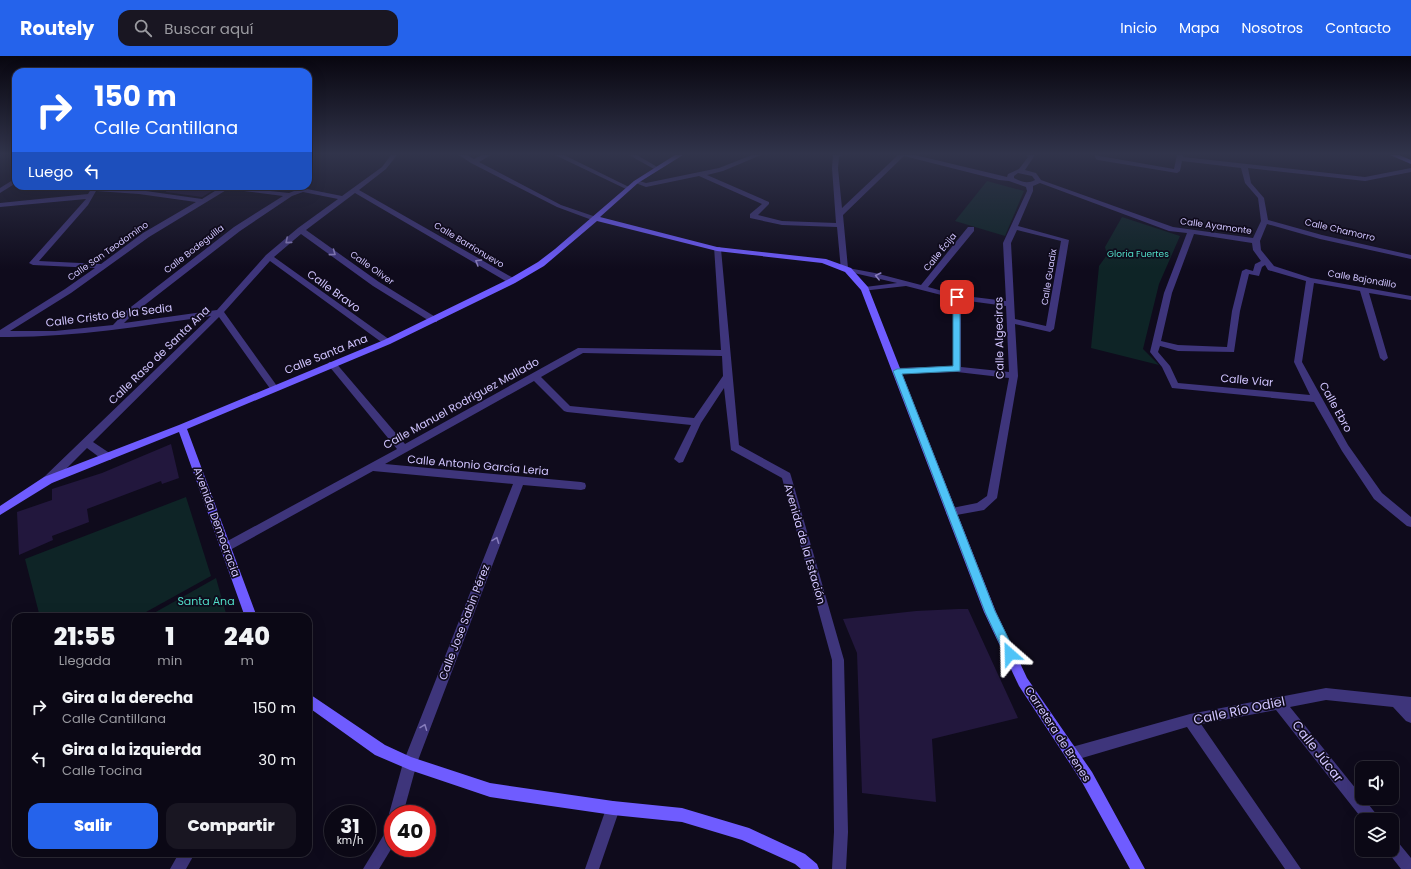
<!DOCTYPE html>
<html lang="es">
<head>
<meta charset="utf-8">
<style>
	body { margin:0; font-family:Poppins,sans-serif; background:#191622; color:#f1f3f6; height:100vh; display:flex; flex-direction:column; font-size:15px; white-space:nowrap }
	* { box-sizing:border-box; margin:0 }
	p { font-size:13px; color:#9a9aa0 }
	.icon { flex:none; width:22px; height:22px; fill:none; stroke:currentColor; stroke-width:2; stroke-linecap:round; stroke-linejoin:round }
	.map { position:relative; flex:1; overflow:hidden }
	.panel { position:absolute; left:12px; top:557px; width:300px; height:244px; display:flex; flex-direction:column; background:#0b0815; border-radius:12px; box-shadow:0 4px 16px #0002,0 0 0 1px #2b2934 }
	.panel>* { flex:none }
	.banner { position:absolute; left:12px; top:12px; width:300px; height:122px; border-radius:12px; box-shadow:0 4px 16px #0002,0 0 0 1px #2b2934; background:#2563eb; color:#fff; overflow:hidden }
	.controls { position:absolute; left:1355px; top:705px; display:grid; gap:8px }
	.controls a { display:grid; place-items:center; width:44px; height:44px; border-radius:8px; background:#0b0815; box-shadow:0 4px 16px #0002,0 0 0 1px #2b2934; font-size:20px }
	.speed { position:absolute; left:324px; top:749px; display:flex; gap:8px; font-size:20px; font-weight:700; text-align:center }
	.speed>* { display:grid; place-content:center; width:52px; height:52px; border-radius:50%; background:#0b0815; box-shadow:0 4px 16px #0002,0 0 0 1px #2b2934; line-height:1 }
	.speed small { font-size:10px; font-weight:400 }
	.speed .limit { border:6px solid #d22; background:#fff; color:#111 }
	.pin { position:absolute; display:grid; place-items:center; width:34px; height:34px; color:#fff; margin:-17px; border-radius:8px; box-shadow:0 2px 6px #0006 }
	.me { position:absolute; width:44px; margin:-22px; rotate:335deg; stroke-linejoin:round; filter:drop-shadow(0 0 3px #0008) }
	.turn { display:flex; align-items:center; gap:14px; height:84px; padding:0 16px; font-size:18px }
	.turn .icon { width:52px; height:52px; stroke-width:2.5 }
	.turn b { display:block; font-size:28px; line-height:34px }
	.then { display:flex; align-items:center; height:38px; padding:0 16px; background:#0003; gap:8px; font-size:15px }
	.eta { display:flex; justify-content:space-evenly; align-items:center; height:68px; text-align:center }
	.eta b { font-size:24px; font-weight:800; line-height:28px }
	.cta { display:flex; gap:8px; margin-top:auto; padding:8px 16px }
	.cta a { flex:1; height:46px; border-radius:12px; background:#2563eb; color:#fff; font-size:16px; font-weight:800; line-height:46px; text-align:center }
	.cta a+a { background:#191622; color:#f1f3f6 }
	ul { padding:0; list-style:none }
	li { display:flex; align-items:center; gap:12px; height:52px; padding:0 16px }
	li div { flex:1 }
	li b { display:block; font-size:15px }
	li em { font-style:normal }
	header { display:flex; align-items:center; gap:24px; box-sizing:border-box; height:56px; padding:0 20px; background:#2563eb; color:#fff }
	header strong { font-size:19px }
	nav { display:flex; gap:22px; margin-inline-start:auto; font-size:14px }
	.search { width:280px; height:36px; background:#191622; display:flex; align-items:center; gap:10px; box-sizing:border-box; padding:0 14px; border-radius:12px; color:#9a9aa0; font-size:15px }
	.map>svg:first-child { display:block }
	.green { fill:#0e2426 }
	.building { fill:#22173d }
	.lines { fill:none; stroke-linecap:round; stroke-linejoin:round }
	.street { fill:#3e357b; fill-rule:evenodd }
	.secondary { fill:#6f5cff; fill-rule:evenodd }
	.oneway { stroke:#887dbd }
	.route { fill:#4fc3f7; stroke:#337fa1 }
	.labels { text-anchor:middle; stroke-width:3.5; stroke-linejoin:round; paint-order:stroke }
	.far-street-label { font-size:9px; fill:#d1c5ff; stroke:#0f0b1c }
	.far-park-label { font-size:9px; fill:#51dfc8; stroke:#0f0b1c }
	.street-label { font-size:11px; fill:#d1c5ff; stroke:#0f0b1c }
	.park-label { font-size:11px; fill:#51dfc8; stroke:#0f0b1c }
	.near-street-label { font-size:13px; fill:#d1c5ff; stroke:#0f0b1c }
</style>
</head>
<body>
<header>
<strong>Routely</strong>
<div class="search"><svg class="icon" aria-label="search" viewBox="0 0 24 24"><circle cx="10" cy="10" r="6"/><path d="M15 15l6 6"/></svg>Buscar aquí</div>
<nav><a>Inicio</a><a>Mapa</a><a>Nosotros</a><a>Contacto</a></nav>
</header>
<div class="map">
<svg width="1411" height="813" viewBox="0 0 1411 813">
	<rect width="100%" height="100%" fill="#0f0b1c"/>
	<g class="green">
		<path d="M987,125L1024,135L1005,180L955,165Z"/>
		<path d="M1122,161L1180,180L1159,228L1143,293L1159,309L1091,292L1099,210L1107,199L1105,191Z"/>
		<path d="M186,441L211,520L137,561H40L25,503Z"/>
		<path d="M216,522L227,561H147Z"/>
	</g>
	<g class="building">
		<path d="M167,130H220L202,141L166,136Z"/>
		<path d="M171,388L179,422L162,428L161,425L87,453L89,466L52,480L53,484L19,499L17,456L52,444V433L102,417Z"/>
		<path d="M958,553H968L1018,662L932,683L936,746L862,737L857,597L843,563L916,555Z"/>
	</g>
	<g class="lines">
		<g class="street">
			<path d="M391,99H397L386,113L359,134L515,223V227H509L355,137L306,174L379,226L437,262V266H431L373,230L301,178L274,201L390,284L391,286L390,288H384L270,205L224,256L277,330L279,332L277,334H271L219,261L93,386L111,398L112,401L111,404H103L87,392L52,427H44L43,424L44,421L211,260C141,270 71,282 0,281V274L65,233L95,212L33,209L29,207L86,143L0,151V147L88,138L93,130L139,134L202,143L223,130L289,137L302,132L342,140L382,111ZM228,133L283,140L234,171L127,254L113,269L55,275H10L71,237L149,181ZM96,135L139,138L196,146L143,177L101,208L39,205L88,149ZM303,136L338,143L298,172L266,199L217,254L124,267L133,258L240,175L292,140Z"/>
			<path d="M459,99H467L474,103L482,99H491L479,106L561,149L599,162L592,164L557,151L471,107Z"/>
			<path d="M555,99H564L631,132L626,133Z"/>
			<path d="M629,99H637L659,112L654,113Z"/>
			<path d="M752,99H761L723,115L707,119L769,146V148L758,159L782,165L836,167L832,112L833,99H842L839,101L838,112L842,152L898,99H915L1007,121L1008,118L1019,113L1028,101L1026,99H1035L1025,114L1036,117L1041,124L1173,171L1253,182L1261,165L1258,142L1245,127L1241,112L1182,105L1180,115L1177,117L1098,104L1096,103L1094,99L1174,113L1177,99H1183V101L1365,121L1411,112V116L1365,125L1248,112L1251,127L1264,142L1268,164L1322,179L1411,199V203L1320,183L1267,168L1260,185L1261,194L1274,210L1311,222L1411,240V244L1369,237L1388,302L1384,305L1380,302L1360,235L1314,227L1302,306L1348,389L1382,437L1411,461V471L1407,470L1374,443L1342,395L1314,346L1172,332L1162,311L1150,296L1164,237L1187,177L1169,175L1040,127L1033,130V135L1018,170L1069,184L1054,273L1050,276L1015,268L1018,320L997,442L984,454L951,460L947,459L946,456L947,453L977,447L987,440L1009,322L957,316L897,318L893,315L897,312L953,310V242L906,230L862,235L861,233L865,231L897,227L841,214L837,171L782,169L750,162V158L762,148L699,120L646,131L633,126L636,124L646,127L719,112ZM904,100L999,124L1009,125L1026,131L1027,135L1003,187L1006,245L957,239L928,231L974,175V171H968L921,229L875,217L848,212L843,159ZM1018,117L1032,120L1035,124C1028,128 1021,126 1014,122V120ZM1017,174L1061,185L1046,270L1015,263L1011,187ZM1194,178L1252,187L1253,194L1261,205L1255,208L1253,215L1246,213L1242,215L1232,255L1227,291L1178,289L1161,285L1172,237ZM1265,209L1268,214L1306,225L1294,306L1310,339L1178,327L1170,310L1158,296L1160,290L1178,295L1234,296L1240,255L1249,218L1259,220L1262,211ZM961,244L1006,250L1009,316L961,311Z"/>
			<path d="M16,122V127L0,137V132Z"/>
			<path d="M714,191H720L721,193L739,389L790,417L791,420L844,604L848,776L846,813H832L834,776L832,604L782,422L731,394L724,332L701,367L683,406L679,407L674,403L691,369L567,356L564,355L534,325L385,408L581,426L585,427L586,430L585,433L581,434L523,429L417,707L403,758H393V764L391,763L389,758L403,707L513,428L373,415L230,494L226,495L222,494L221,491L222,488L397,393L329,310L328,308L329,306H335L405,388L578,292L721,294ZM583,297L722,300L723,320L694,362L570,350L541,321Z"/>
			<path d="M1326,632L1411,641V667L1406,665L1393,651L1326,644L1290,651L1377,759L1379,764H1363L1276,654L1201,668L1301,813H1285L1187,671L1072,705L1067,703L1065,698L1067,693L1072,691L1190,658Z"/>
			<path d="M613,745L618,747L620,752L599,813H585L608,747Z"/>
			<path d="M393,770V790L379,813H363L388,772Z"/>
			<path d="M1392,783L1397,785L1411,802V813H1401L1387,795L1392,794Z"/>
			<path d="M179,797H195L186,813H170Z"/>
		</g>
		<g class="secondary">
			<path d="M675,99H683L638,127L600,161L717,191L826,203L851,212L868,231L996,556L1027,622L1092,716L1145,813H1130L1082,726L1019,630L984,556L861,234L845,216L822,207L717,195L597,165L544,210L515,227L390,288L187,373L257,561H245L179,376L52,427L0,459V450L44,421L179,369L384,284L509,223L538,206L555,193L634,125Z"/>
			<path d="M1390,99H1399L1411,104V108Z"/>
			<path d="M308,637L385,689L411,701L490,727L613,745L682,752L749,772L805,798L817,808L819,813H801L795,808L742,784L682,766L613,759L490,741L410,714L375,699L308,651Z"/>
		</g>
	</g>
	<defs><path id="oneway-chevron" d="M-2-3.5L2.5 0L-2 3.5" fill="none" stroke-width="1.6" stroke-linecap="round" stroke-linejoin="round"/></defs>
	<g class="oneway">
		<use href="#oneway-chevron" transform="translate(288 185) rotate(139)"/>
		<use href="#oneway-chevron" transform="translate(333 197) rotate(36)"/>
		<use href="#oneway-chevron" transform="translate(478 206) rotate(-149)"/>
		<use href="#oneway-chevron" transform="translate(878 220) rotate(-166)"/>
		<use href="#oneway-chevron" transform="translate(496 484) rotate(-69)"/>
		<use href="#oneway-chevron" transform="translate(424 671) rotate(-69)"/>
	</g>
	<linearGradient id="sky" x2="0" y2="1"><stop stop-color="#08060f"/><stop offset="0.46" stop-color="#31344b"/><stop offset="1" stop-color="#31344b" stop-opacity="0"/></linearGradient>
	<rect width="1411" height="213" fill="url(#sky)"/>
	<path class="route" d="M957,239L960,241V315L902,318L995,555L1016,598L1014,601L1010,603L1006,601L985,556L893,315L897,313L953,310V241Z"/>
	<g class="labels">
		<g class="far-street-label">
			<text transform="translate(1216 170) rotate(8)" y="3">Calle Ayamonte</text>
			<text transform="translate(1340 174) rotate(13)" y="3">Calle Chamorro</text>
			<text transform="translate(469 189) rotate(31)" y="3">Calle Barrionuevo</text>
			<text transform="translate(194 193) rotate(-38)" y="3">Calle Bodeguilla</text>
			<text transform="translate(108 195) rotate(-35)" y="3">Calle San Teodomino</text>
			<text transform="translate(940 196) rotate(-51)" y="3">Calle Écija</text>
			<text transform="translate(372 212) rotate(35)" y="3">Calle Oliver</text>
			<text transform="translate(1049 221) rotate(-81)" y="3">Calle Guadix</text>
			<text transform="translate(1362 223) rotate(10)" y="3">Calle Bajondillo</text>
		</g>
		<g class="far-park-label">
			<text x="1138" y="201">Gloria Fuertes</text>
		</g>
		<g class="street-label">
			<text transform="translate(334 235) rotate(36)" y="4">Calle Bravo</text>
			<text transform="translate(109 259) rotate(-7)" y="4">Calle Cristo de la Sedia</text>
			<text transform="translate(999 282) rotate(-91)" y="4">Calle Algeciras</text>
			<text transform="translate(326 298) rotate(-22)" y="4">Calle Santa Ana</text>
			<text transform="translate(159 299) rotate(-44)" y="4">Calle Raso de Santa Ana</text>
			<text transform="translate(1247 324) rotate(5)" y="4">Calle Viar</text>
			<text transform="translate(461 347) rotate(-29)" y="4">Calle Manuel Rodríguez Mallado</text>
			<text transform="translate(1336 351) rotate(61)" y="4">Calle Ebro</text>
			<text transform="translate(478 409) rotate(5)" y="4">Calle Antonio García Leria</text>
			<text transform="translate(217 466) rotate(70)" y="4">Avenida Democracia</text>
			<text transform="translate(805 488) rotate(74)" y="4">Avenida de la Estación</text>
			<text transform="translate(464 566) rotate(-69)" y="4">Calle Jose Sabin Pérez</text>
			<text transform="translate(1058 678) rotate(57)" y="4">Carretera de Brenes</text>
		</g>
		<g class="park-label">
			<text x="206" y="549">Santa Ana</text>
		</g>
		<g class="near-street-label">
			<text transform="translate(1239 654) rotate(-12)" y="5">Calle Río Odiel</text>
			<text transform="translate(1318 695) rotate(52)" y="5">Calle Júcar</text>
		</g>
	</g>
</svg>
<div class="controls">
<a><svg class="icon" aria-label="sound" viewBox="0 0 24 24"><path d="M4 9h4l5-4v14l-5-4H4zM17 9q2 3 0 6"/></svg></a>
<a><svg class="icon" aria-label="layers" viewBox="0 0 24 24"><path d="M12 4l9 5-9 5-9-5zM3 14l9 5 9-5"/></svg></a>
</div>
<div class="speed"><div>31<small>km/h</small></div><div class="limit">40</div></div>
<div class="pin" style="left:957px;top:241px;background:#d93025"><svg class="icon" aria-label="arrive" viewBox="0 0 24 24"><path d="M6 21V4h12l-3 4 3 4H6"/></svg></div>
<svg class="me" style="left:1010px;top:598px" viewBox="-20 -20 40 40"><path d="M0-17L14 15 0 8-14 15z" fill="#4fc3f7" stroke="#fff" stroke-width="4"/></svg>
<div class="banner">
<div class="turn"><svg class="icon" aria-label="right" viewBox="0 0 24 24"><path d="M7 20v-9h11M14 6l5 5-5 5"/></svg><div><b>150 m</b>Calle Cantillana</div></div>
<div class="then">Luego<svg class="icon" aria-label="left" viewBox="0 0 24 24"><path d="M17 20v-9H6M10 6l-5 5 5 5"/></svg></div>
</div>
<section class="panel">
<div class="eta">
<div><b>21:55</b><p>Llegada</p></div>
<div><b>1</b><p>min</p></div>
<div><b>240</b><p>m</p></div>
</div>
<ul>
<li><svg class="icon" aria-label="right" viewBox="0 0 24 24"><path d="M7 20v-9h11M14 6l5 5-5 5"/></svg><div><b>Gira a la derecha</b><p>Calle Cantillana</p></div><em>150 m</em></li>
<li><svg class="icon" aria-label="left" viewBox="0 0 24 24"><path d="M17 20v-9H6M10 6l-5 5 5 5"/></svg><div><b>Gira a la izquierda</b><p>Calle Tocina</p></div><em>30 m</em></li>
</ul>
<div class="cta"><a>Salir</a><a>Compartir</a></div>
</section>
</div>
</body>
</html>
